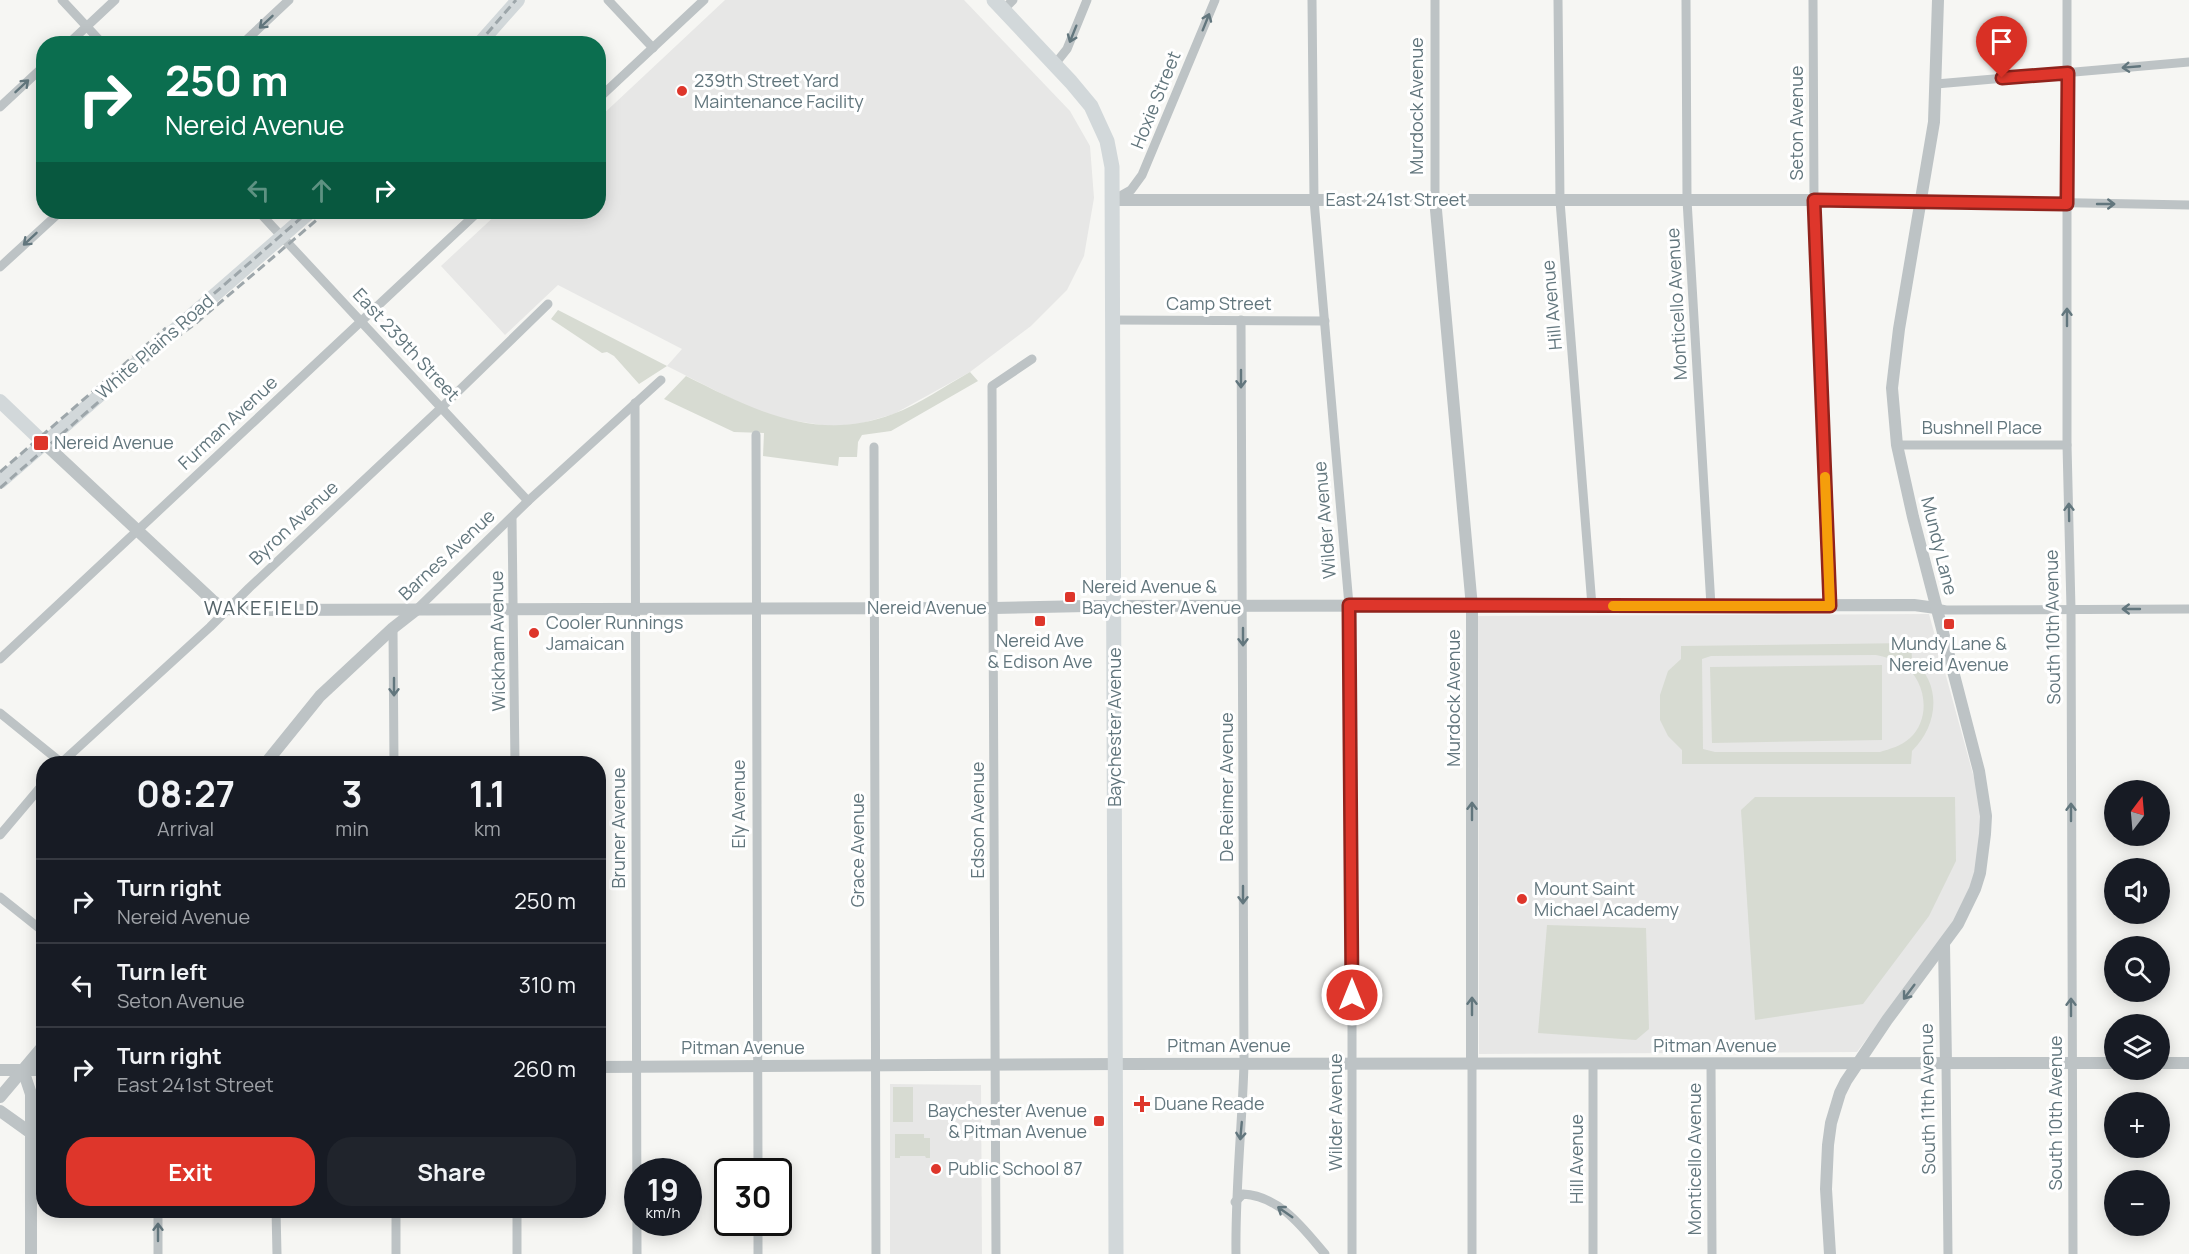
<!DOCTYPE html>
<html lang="en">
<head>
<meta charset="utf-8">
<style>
	body { margin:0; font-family:Manrope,sans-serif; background:#20242c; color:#f1f3f6; height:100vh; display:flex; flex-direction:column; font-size:22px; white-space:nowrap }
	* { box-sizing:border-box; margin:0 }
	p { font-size:20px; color:#9ea1a6 }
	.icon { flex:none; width:33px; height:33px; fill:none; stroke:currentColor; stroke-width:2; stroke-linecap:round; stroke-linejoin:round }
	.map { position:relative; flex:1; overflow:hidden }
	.panel { position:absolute; left:36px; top:756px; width:570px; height:462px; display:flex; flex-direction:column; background:#171b24; border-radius:24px; box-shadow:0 3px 15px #0003 }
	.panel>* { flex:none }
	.banner { position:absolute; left:36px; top:36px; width:570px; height:183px; border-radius:24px; box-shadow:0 3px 15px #0003; background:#0b6e4f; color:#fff; overflow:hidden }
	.needle { width:39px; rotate:16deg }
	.tools { position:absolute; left:2104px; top:780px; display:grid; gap:12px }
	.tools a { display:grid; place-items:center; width:66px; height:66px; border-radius:50%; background:#171b24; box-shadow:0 3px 15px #0003; font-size:30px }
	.speed { position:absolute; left:624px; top:1158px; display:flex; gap:12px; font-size:30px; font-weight:700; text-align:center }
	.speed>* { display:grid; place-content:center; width:78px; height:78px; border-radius:50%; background:#171b24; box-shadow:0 3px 15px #0003; line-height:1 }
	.speed small { font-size:15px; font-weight:400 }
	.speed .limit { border:3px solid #111; border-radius:9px; background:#fff; color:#111 }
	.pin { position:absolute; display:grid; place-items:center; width:51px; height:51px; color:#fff; margin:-62px -26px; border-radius:50% 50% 50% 0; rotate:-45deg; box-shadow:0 0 6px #0007 }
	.pin .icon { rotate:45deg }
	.me { position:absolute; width:66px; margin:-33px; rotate:0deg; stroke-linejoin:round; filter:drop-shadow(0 0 4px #0008) }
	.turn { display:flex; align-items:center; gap:21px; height:126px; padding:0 30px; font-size:27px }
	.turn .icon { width:78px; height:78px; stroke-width:2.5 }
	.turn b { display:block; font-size:42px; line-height:51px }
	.lanes { display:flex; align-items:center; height:57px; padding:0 30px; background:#0003; justify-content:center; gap:30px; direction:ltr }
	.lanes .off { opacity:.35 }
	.eta { display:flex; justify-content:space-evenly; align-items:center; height:102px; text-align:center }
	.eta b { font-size:36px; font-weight:700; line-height:42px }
	.action { display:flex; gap:12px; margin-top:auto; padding:12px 30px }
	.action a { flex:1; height:69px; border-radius:24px; background:#de362b; color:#fff; font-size:24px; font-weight:700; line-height:69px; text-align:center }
	.action a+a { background:#20242c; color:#f1f3f6 }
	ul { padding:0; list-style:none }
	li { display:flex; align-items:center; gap:18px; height:84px; padding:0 30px; border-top:2px solid #363941 }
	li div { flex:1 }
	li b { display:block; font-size:22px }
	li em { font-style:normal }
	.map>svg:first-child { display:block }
	.built { fill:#e7e7e6 }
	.green { fill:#d7dbd2; fill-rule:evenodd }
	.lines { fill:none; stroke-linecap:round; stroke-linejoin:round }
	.minor { stroke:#bdc3c5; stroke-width:9 }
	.tertiary { stroke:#bdc3c5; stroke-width:12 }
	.secondary { stroke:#d2d8da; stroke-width:14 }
	.primary { stroke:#d2d8da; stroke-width:15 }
	.rail { stroke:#9da6aa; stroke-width:3; stroke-dasharray:9 4.5; stroke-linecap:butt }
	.oneway { stroke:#62767d }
	.route-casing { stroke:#90231c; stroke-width:15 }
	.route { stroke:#de362b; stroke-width:10 }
	.slow { stroke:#f59e0b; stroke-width:10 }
	.poi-dot { fill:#de362b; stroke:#fff; stroke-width:2 }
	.labels { text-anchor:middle; stroke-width:6; stroke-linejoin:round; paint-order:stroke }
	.poi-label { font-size:18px; fill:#62767d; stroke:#fff; text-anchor:start }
	.street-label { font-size:18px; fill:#62767d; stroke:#fff }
	.neighbourhood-label { font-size:20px; letter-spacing:1.5px; fill:#546368; stroke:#fff }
</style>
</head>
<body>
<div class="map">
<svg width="2189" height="1254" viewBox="0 0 2189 1254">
	<rect width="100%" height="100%" fill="#f6f6f3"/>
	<g class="built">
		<path d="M725,0H964L1070,111L1090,146L1094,198L1084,256L1067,290L1031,326L970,372L894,414L859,424L829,426L782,419L746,406L667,366L682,349L558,285L505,335L441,266L499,212H598L599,118Z"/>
		<path d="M1929,614L1982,807V849L1973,881L1951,927L1857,1052L1479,1054L1478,616Z"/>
		<path d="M890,1084L981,1085L982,1254H890Z"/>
	</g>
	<g class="green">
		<path d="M558,310L667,366L639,384L614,356L607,352L602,353L551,319Z"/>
		<path d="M970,372L978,381L891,431L862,435L858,442L857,457H839L838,466L763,456L764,433L734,432L664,399L686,376C754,410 816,443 893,414C920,404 945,386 970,372Z"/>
		<path d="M1911,643L1912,659C1943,684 1938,726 1912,751L1911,764H1682V750L1668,736L1660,720V695L1668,671L1681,659V646ZM1876,655C1885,657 1894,659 1902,664C1926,679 1932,718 1910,738C1901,746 1890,749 1880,752H1715L1703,749L1702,659L1711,656Z"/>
		<path d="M1882,665V740L1712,743L1710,667Z"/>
		<path d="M1755,797H1955L1956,861L1929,916L1863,1004L1755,1020L1741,810Z"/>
		<path d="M1547,925L1646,928L1649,1029L1636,1040L1538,1033Z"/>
		<rect x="893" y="1087" width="20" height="35"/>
		<path d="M895,1134H924V1138H930V1158H926L925,1156H900V1158H895Z"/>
	</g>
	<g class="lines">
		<g class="minor">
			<path d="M62,0L103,44"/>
			<path d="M608,0L653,48"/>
			<path d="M1312,0L1314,200L1349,605L1352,830V1254"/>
			<path d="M1435,0V199"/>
			<path d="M1558,0L1560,201L1592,606"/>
			<path d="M1686,0L1687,200L1711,606"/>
			<path d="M1813,0L1814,200L1830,606"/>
			<path d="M2067,0V445L2071,609L2073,1254"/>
			<path d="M1003,10L1013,0"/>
			<path d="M68,44L115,0"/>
			<path d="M242,44L289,0"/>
			<path d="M1055,64L1067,49L1087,0"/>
			<path d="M1936,84L2189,62"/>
			<path d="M598,99L704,0"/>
			<path d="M0,107L44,66"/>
			<path d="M1115,199L1131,190L1142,175L1215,0"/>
			<path d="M1921,200L2189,205"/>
			<path d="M259,212L528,501"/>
			<path d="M0,267L60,212"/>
			<path d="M1113,320L1325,321"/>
			<path d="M635,403L637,1254"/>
			<path d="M756,435L758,1172"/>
			<path d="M1897,445H2067"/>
			<path d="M874,447L876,1254"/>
			<path d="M512,518L515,764"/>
			<path d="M1936,608L1946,610L2189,609"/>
			<path d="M416,610L528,501L661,380"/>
			<path d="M393,628L394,764"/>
			<path d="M0,659L478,212"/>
			<path d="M0,713L63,764"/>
			<path d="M60,764L210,627L249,588L441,408L548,304"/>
			<path d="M0,835L44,783"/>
			<path d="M0,897L44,932"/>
			<path d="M1711,1064L1712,1254"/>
			<path d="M1946,1064L1948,1254"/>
			<path d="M1472,1065V1254"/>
			<path d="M1235,1202L1243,1194C1280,1196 1303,1228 1325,1254"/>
			<path d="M158,1210V1254"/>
			<path d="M276,1210L277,1254"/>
			<path d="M396,1210V1254"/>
			<path d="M517,1210V1254"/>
			<path d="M758,1222V1254"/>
			<path d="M996,1254L992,386L1032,359"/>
			<path d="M1236,1254C1235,1191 1242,1128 1244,1064L1241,320"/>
			<path d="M1593,1254V1064"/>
		</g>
		<g class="tertiary">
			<path d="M1435,199L1472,607V1065"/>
			<path d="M1113,200H1921"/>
			<path d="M44,443L212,600L220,606L233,610L994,608L1087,606L1914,605L1936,608"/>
			<path d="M265,764L320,696L393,628L416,610"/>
			<path d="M1944,944L1946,1064"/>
			<path d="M2160,1063H2189"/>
			<path d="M598,1067L1124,1064L2115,1063"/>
			<path d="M0,1070H44"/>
			<path d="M23,1070L31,1094V1254"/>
			<path d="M0,1097L44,1045"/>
			<path d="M0,1111L31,1133"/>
			<path d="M1830,1254L1826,1189L1828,1145L1831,1123L1840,1093L1846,1081L1887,1020L1958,924L1975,889L1980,873L1985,834L1986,816L1979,771L1913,517L1897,445L1892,388L1899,329L1934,122L1938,0"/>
		</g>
		<g class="secondary">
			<path d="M479,44L518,0"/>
			<path d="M0,401L44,443"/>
			<path d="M0,482L310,212"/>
		</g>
		<path class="primary" d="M994,0L1071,82L1091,106L1107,141L1112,167L1116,1254"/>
		<g class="rail">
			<path d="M478,44L516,0"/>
			<path d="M163,338L308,212"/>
			<path d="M0,472L166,328"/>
			<path d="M0,488L151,356L195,324L326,212"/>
		</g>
	</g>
	<defs><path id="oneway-shaft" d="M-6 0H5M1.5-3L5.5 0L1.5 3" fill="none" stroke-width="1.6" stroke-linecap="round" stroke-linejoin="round" transform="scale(1.5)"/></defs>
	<g class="oneway">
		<use href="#oneway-shaft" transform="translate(266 22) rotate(137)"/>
		<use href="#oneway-shaft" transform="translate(1206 22) rotate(-68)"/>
		<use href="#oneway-shaft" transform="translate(1073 34) rotate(112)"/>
		<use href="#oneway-shaft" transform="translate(2131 67) rotate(175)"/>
		<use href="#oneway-shaft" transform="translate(22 86) rotate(-43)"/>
		<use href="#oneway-shaft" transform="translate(2106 204)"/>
		<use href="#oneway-shaft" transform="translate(30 239) rotate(137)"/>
		<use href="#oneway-shaft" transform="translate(2067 317) rotate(-90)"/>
		<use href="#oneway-shaft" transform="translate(1241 379) rotate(90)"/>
		<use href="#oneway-shaft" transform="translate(2069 512) rotate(-91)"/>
		<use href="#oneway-shaft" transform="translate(2131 609) rotate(-180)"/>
		<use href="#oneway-shaft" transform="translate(1243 637) rotate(90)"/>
		<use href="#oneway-shaft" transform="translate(394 687) rotate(90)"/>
		<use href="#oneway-shaft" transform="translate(1472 811) rotate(-90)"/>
		<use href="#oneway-shaft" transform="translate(2071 812) rotate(-90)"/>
		<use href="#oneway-shaft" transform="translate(1243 895) rotate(90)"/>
		<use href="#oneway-shaft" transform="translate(1909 992) rotate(127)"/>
		<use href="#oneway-shaft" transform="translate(1472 1006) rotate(-90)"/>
		<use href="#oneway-shaft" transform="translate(2071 1007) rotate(-90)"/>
		<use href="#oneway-shaft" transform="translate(1241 1131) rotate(95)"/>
		<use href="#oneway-shaft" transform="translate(1285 1212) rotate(-145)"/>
		<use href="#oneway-shaft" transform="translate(158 1232) rotate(-90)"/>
	</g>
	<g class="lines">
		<defs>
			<path id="route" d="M1352,995L1349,605L1830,606L1814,200L2067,204L2068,73L2002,78"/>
		</defs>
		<use href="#route" class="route-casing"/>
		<use href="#route" class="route"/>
		<path class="slow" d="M1613,606H1830L1825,477"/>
	</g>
	<g class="poi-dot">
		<circle cx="682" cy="91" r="6"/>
		<rect x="33" y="435" width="16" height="16" rx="3"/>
		<rect x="1064" y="591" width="12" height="12" rx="3"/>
		<rect x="1034" y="615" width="12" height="12" rx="3"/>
		<rect x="1943" y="618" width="12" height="12" rx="3"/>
		<circle cx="534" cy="633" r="6"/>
		<circle cx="1522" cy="899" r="6"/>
		<path d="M1139 1095h6v6h6v6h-6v6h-6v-6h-6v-6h6z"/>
		<rect x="1093" y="1115" width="12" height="12" rx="3"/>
		<circle cx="936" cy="1169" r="6"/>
	</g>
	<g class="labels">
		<g class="poi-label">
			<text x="694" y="87">239th Street Yard<tspan x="694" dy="21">Maintenance Facility</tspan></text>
			<text x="54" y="449">Nereid Avenue</text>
			<text x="1082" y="593">Nereid Avenue &amp;<tspan x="1082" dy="21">Baychester Avenue</tspan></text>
			<text x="546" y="629">Cooler Runnings<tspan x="546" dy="21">Jamaican</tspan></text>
			<text x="1040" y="647" text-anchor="middle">Nereid Ave<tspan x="1040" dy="21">&amp; Edison Ave</tspan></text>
			<text x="1949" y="650" text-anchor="middle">Mundy Lane &amp;<tspan x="1949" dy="21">Nereid Avenue</tspan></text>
			<text x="1534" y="895">Mount Saint<tspan x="1534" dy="21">Michael Academy</tspan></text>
			<text x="1154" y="1110">Duane Reade</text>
			<text x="1087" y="1117" text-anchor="end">Baychester Avenue<tspan x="1087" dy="21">&amp; Pitman Avenue</tspan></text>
			<text x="948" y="1175">Public School 87</text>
		</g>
		<g class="street-label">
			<text transform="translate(1156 100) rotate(-68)" y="6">Hoxie Street</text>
			<text transform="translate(1417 106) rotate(-90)" y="6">Murdock Avenue</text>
			<text transform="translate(1797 123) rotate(-90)" y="6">Seton Avenue</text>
			<text x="1396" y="206">East 241st Street</text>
			<text x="1219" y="310">Camp Street</text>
			<text transform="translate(1677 304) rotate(-93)" y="6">Monticello Avenue</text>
			<text transform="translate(1552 305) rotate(-95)" y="6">Hill Avenue</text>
			<text transform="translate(406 345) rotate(47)" y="6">East 239th Street</text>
			<text transform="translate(155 347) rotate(-41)" y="6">White Plains Road</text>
			<text transform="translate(228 423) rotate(-43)" y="6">Furman Avenue</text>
			<text x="1982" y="434">Bushnell Place</text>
			<text transform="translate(1325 520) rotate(-95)" y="6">Wilder Avenue</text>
			<text transform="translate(294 523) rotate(-43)" y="6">Byron Avenue</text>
			<text transform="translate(1939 546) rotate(76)" y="6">Mundy Lane</text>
			<text transform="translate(447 555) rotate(-43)" y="6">Barnes Avenue</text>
			<text x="927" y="614">Nereid Avenue</text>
			<text transform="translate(2053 627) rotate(-91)" y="6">South 10th Avenue</text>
			<text transform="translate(498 641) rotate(-91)" y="6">Wickham Avenue</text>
			<text transform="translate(1454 698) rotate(-90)" y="6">Murdock Avenue</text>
			<text transform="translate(1115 727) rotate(-90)" y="6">Baychester Avenue</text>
			<text transform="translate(1227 787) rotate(-90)" y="6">De Reimer Avenue</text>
			<text transform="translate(739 804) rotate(-90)" y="6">Ely Avenue</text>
			<text transform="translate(978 820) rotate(-90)" y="6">Edson Avenue</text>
			<text transform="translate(619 828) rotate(-90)" y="6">Bruner Avenue</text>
			<text transform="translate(858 850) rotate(-90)" y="6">Grace Avenue</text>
			<text x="1229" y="1052">Pitman Avenue</text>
			<text x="1715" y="1052">Pitman Avenue</text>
			<text x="743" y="1054">Pitman Avenue</text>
			<text transform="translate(1928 1099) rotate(-91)" y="6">South 11th Avenue</text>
			<text transform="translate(1336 1112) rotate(-90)" y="6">Wilder Avenue</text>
			<text transform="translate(2056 1113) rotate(-90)" y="6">South 10th Avenue</text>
			<text transform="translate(1577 1159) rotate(-90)" y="6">Hill Avenue</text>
			<text transform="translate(1695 1159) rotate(-90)" y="6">Monticello Avenue</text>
		</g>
		<g class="neighbourhood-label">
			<text x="262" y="615">WAKEFIELD</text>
		</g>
	</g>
</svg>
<div class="tools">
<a><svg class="needle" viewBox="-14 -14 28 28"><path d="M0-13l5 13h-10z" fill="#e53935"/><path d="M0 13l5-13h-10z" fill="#9ea1a6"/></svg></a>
<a><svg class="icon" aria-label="sound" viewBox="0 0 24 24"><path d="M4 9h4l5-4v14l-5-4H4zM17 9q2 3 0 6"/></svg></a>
<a><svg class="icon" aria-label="search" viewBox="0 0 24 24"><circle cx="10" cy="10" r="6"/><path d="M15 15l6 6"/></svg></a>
<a><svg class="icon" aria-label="layers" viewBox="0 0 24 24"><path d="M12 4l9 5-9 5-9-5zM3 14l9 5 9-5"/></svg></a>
<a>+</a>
<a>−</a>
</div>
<div class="speed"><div>19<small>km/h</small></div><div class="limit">30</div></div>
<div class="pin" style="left:2002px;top:78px;background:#d93025"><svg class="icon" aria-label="arrive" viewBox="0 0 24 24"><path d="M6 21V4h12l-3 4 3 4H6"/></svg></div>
<svg class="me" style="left:1352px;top:995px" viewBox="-20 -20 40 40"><circle r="17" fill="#de362b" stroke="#fff" stroke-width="3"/><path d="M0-11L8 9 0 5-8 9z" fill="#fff"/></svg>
<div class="banner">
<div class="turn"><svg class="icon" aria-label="right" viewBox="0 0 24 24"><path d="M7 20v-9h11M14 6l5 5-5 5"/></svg><div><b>250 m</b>Nereid Avenue</div></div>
<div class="lanes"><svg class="icon off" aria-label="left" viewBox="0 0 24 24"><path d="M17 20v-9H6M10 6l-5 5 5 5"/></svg><svg class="icon off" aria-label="ahead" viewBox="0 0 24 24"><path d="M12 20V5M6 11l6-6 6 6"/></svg><svg class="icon" aria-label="right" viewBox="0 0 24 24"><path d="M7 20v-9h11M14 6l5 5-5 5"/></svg></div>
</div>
<section class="panel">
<div class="eta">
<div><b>08:27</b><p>Arrival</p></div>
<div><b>3</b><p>min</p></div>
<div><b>1.1</b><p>km</p></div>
</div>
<ul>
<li><svg class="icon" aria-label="right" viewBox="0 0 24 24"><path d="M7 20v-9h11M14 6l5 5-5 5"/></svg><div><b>Turn right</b><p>Nereid Avenue</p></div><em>250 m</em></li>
<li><svg class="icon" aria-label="left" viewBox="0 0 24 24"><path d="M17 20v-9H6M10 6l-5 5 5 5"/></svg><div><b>Turn left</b><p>Seton Avenue</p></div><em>310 m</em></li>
<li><svg class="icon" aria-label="right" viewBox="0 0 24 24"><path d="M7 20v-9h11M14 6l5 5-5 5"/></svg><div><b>Turn right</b><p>East 241st Street</p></div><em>260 m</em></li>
</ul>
<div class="action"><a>Exit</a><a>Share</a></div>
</section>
</div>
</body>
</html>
